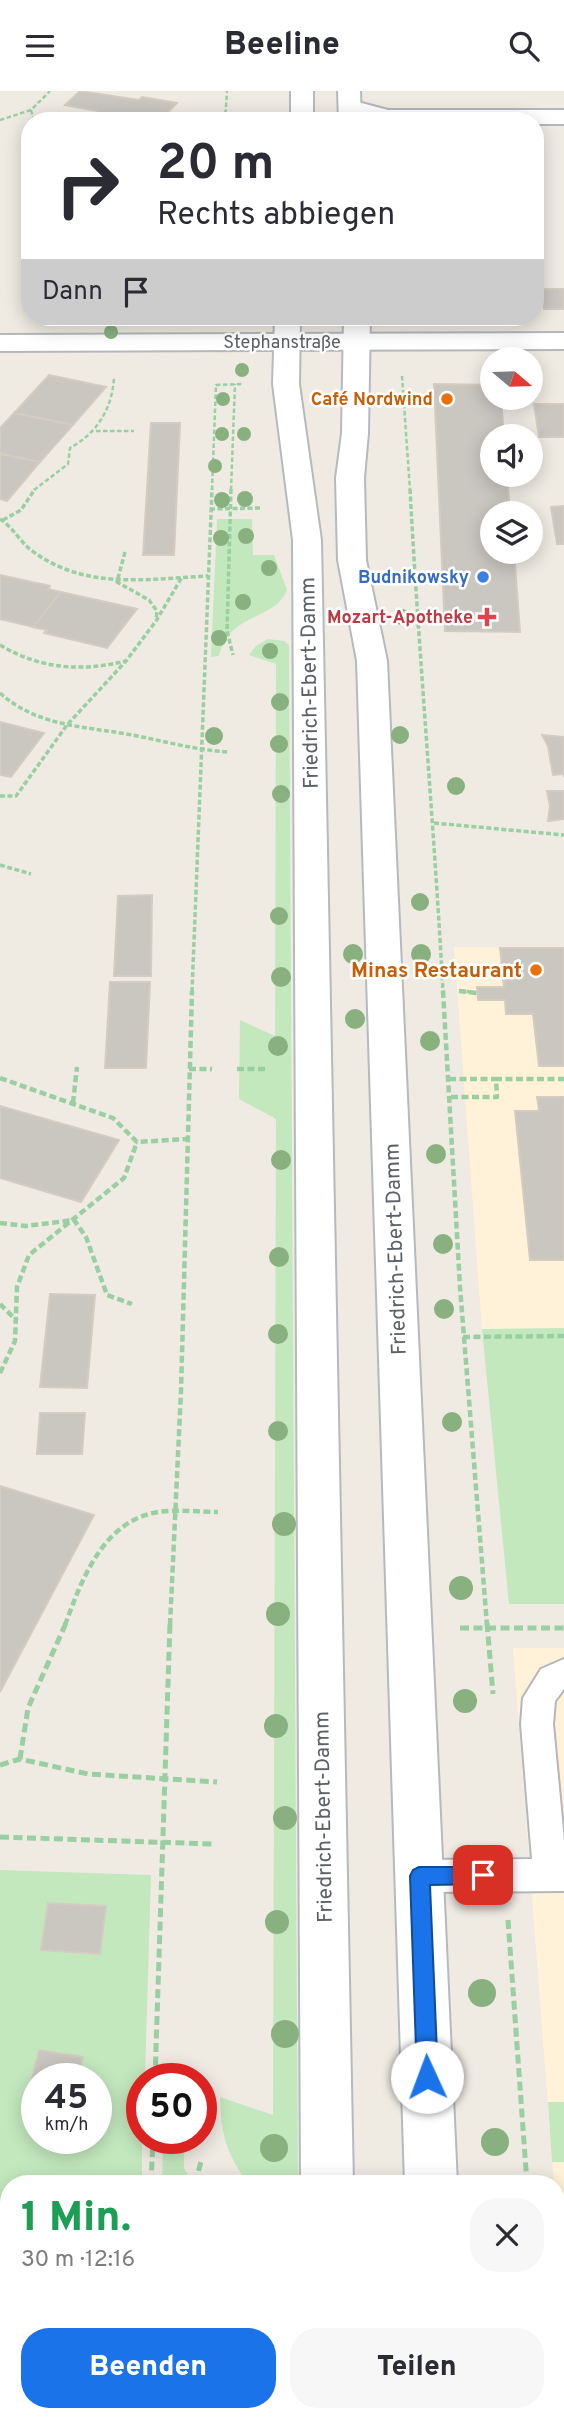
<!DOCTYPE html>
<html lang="de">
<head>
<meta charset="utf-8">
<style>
	body { margin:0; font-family:Overpass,sans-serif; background:#f7f7f7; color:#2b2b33; height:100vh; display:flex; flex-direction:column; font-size:26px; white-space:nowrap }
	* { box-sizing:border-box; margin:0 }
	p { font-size:23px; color:#7c7c81 }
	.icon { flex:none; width:38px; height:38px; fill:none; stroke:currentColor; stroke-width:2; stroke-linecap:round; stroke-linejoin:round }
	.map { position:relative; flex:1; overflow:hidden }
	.sheet { position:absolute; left:0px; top:2084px; width:565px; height:247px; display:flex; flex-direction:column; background:#fff; border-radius:28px 28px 0 0; box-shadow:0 4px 18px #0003 }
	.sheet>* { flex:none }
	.top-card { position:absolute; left:21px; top:21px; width:523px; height:214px; border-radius:28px; box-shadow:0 4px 18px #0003; background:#fff; color:#2b2b33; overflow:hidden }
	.needle { width:46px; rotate:109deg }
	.fabs { position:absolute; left:480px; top:256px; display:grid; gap:14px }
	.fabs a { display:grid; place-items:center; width:63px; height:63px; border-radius:50%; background:#fff; box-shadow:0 4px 18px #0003; font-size:35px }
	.speed { position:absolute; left:21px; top:1972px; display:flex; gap:14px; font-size:35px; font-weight:700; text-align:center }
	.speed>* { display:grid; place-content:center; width:91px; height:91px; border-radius:50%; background:#fff; box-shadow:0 4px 18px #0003; line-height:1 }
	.speed small { font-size:18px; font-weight:400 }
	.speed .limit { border:10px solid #d22; background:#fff; color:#111 }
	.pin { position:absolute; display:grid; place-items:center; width:60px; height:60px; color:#fff; margin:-30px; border-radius:14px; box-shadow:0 4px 10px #0006 }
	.me { position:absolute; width:77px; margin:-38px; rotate:358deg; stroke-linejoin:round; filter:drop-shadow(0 0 5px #0008) }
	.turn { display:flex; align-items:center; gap:24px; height:147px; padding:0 21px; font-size:32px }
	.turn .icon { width:91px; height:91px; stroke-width:2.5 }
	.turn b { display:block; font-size:49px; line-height:60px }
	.then { display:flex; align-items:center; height:66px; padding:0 21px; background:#0003; gap:14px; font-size:26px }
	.round { display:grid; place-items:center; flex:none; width:74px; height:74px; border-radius:28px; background:#f7f7f7 }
	.head { display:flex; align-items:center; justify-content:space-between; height:119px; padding:0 21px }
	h1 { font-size:42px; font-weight:800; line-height:52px; color:#1e9e55 }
	.cta { display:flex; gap:14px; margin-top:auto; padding:14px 21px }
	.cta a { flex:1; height:80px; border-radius:28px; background:#1a73e8; color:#fff; font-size:28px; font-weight:800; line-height:80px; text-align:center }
	.cta a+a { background:#f7f7f7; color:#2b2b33 }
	header { display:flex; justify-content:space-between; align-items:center; height:91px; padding:0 21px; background:#fff; font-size:32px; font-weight:800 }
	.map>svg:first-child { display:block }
	.commercial { fill:#fff2d8 }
	.green { fill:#c3e8be; fill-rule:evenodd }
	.building { fill:#cac6c0; stroke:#d4ccc1; stroke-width:2 }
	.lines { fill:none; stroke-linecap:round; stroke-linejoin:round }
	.service-casing { stroke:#b4b7bb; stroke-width:4 }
	.minor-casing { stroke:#b4b7bb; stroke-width:4 }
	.secondary-casing { stroke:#b5babf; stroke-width:4 }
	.path-far3 { stroke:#99cfa2; stroke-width:2.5; stroke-dasharray:4.5 2.5; stroke-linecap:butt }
	.path-far2 { stroke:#99cfa2; stroke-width:3.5; stroke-dasharray:5 2.5; stroke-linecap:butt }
	.path-far1 { stroke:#99cfa2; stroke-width:4.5; stroke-dasharray:7 3.5; stroke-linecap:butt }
	.path { stroke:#99cfa2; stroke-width:5; stroke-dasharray:9 4.5; stroke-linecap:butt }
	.service { fill:#fff; fill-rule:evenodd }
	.minor { fill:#fff; fill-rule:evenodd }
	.secondary { fill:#fff; fill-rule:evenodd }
	.tree { fill:#88b17f }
	.route { fill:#1a73e8; stroke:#114b97; stroke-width:2 }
	.food-dot { fill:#e8710a; stroke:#fff; stroke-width:2.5 }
	.shop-dot { fill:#3f7fe0; stroke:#fff; stroke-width:2.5 }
	.health-dot { fill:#e0444e; stroke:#fff; stroke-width:2.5 }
	.labels { text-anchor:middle; stroke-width:5; stroke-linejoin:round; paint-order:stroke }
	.far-street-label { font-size:18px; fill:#5b6165; stroke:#fff }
	.far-food-label { font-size:18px; font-weight:bold; fill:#c56008; stroke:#fff; text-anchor:end }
	.far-shop-label { font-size:18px; font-weight:bold; fill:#366cbe; stroke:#fff; text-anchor:end }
	.far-health-label { font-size:18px; font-weight:bold; fill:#be3a42; stroke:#fff; text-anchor:end }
	.street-label { font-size:21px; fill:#5b6165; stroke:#fff }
	.food-label { font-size:21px; font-weight:bold; fill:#c56008; stroke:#fff; text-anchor:end }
</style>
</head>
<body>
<header><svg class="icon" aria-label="menu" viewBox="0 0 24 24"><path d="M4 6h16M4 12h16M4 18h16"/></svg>Beeline<svg class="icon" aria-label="search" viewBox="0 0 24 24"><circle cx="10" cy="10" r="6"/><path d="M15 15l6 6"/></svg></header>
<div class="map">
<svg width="564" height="2330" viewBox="0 0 564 2330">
	<rect width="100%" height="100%" fill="#efebe3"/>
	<g class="commercial">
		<path d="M454,856H564V1237L482,1238Z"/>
		<path d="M513,1557H564V2229L556,2093H554Z"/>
	</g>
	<g class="green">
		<path d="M217,428H252L253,464H274L287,499C275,530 229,521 219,565L211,566Z"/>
		<path d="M268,548L284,550L289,554L298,2093H249C226,2063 221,2044 220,2006L273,2024L276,1028L239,1008L240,929L275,945L276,573L249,564L256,555Z"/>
		<path d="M564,1237V1513H509L482,1238Z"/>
		<path d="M0,1779L151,1784L145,1988H142V2093H9V2322H135V2330H0ZM37,1988H96V2048H37Z"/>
		<path d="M548,2011H564V2071H552Z"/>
		<path d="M163,2048H184V2077L193,2093H162Z"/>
		<path d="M154,2322H291L288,2330H154Z"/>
	</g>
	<g class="building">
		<path d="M80,0L139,9L142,6L177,12L159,30H79L87,23L94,24L98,20L65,14Z"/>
		<path d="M541,198H564V218H544Z"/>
		<path d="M49,284L106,296L73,334L14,322Z"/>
		<path d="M434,293L492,294V306H501L504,345H492V383H507L510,422H492V460H514L520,541L445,540Z"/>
		<path d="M534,313H564V346H539Z"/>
		<path d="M14,322L73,334L40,371L0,363V337Z"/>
		<path d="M151,332H180L174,464H143Z"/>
		<path d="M0,363L40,371L7,410L0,408Z"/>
		<path d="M564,415V453H557L551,416Z"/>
		<path d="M0,484L50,495L48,498L61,501L33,536L0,528Z"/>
		<path d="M61,501L137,518L107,557L44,542L47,539L33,536Z"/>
		<path d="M0,631L44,642L11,686L0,684Z"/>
		<path d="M542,644L564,646V686V683L553,684L548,655Z"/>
		<path d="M547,700H564V728L548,730L550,715Z"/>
		<path d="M152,804L151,885H114L118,805Z"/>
		<path d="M500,857H564V975H539L533,923H506L505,909H478L477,896H504Z"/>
		<path d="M110,891H150L146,977H105Z"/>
		<path d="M537,1006H564V1169H530L515,1020H539Z"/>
		<path d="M0,1015L119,1049L81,1111L0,1087Z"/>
		<path d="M50,1203L95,1204L87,1297L40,1296Z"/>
		<path d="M40,1322H85L82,1363H37Z"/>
		<path d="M0,1395L94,1424L0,1601Z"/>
		<path d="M48,1812L106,1815L100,1863L41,1859Z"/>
		<path d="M39,1959L83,1966L78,1988H37V2019L25,2017Z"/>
		<path d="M0,2244L9,2246V2313L0,2311Z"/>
	</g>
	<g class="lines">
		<defs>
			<path id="service" d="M564,1568V1598L555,1610L553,1633L564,1749V1800L420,1801L408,1796L403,1785L408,1774L420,1769L532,1768L521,1633L523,1607L541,1578Z"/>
			<g id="minor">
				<path d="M350,9L388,19H564V33H536V30H376L342,21L339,16L342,11Z"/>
				<path d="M564,242V258L0,260V244Z"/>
			</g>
			<g id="secondary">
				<rect x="291" y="0" width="22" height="30"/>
				<path d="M338,0H360L361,30H339Z"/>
				<path d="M275,226H300L299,293L321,449L353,2093H301L293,449L273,293Z"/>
				<path d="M344,226H370L368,342L364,387L366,469L387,570L457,2093H405L357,570L338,469L336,387L342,342Z"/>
				<path d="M303,2322H358L359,2330H303Z"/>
				<rect x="413" y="2322" width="56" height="8"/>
			</g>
		</defs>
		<use href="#service" class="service-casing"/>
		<use href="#minor" class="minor-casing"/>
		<use href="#secondary" class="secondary-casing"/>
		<g class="path-far3">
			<path d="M0,29L31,19"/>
			<path d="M34,30L31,19L50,0"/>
			<path d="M225,30L227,0"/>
			<path d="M402,285L410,399"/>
			<path d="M96,340H134"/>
			<path d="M34,399L68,373L70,357C97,342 112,318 114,287"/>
			<path d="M212,399L216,294L244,293"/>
			<path d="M231,399L235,293"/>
		</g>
		<g class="path-far2">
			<path d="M231,398L227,540L233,564"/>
			<path d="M410,398C419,566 434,733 443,901"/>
			<path d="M210,418L260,417"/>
			<path d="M0,428C14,437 21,453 35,462C88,499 147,488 208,485"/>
			<path d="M3,429L21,419L35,398"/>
			<path d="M125,461L117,491L149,509L157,520L156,529"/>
			<path d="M0,554C40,578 81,581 126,570"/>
			<path d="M0,602C38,636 84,635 132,644C164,650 195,659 228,661"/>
			<path d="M0,705H16L67,634L126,570L156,530L182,486"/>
			<path d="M434,732L564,744"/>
			<path d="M0,774L31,783"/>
			<path d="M459,900L472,901"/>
			<path d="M192,901L212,398"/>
		</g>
		<g class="path-far1">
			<path d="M443,900L460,1196L487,1534"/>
			<path d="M459,900L477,902"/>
			<path d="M189,978H212"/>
			<path d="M237,978H268"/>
			<path d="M0,987L113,1027L137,1051L186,1048"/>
			<path d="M449,988H496"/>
			<path d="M451,1006H497L496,988H564"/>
			<path d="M73,1012L77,976"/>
			<path d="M0,1132L26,1135L74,1129L86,1146L107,1204L132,1213"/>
			<path d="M0,1213L17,1230"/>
			<path d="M463,1246L564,1245"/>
			<path d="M0,1282L15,1250L17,1196L29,1164L124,1087L137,1051"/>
			<path d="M65,1534C82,1488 103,1430 158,1421C178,1418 198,1421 218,1421"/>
			<path d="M170,1534L181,1300L192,900"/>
		</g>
		<g class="path">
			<path d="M487,1532L493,1603"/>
			<path d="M460,1537H564"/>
			<path d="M20,1668L28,1617L66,1532"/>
			<path d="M0,1674L20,1668L88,1683L217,1691"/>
			<path d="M0,1746L213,1753"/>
			<path d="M508,1829L527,2093"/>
			<path d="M155,1988L170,1532"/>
			<path d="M151,2093L153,2048"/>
			<path d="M195,2093L202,2067"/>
			<path d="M187,2322V2330"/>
			<path d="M540,2322V2330"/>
			<path d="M142,2330L143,2322"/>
		</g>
		<use href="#service" class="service"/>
		<use href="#minor" class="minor"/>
		<use href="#secondary" class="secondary"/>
	</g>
	<g class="tree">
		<circle cx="111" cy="241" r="7"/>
		<circle cx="242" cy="279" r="7"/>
		<circle cx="223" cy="308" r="7"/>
		<circle cx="222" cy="343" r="7"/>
		<circle cx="244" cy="343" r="7"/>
		<circle cx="215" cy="375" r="7"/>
		<circle cx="245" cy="408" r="8"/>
		<circle cx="222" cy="409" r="8"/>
		<circle cx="246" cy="445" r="8"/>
		<circle cx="221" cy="447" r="8"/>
		<circle cx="269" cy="477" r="8"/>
		<circle cx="243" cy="511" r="8"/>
		<circle cx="402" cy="526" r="8"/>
		<circle cx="219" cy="547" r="8"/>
		<circle cx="270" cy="560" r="8"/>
		<circle cx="280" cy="611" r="9"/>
		<circle cx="400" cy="644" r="9"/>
		<circle cx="214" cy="645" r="9"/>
		<circle cx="279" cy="653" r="9"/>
		<circle cx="456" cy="695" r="9"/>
		<circle cx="281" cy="703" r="9"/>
		<circle cx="420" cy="811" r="9"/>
		<circle cx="279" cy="825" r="9"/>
		<circle cx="353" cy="863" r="10"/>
		<circle cx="421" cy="863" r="10"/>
		<circle cx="281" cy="886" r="10"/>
		<circle cx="355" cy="928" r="10"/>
		<circle cx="430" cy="950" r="10"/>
		<circle cx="278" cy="955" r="10"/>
		<circle cx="436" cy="1063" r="10"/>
		<circle cx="281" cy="1069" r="10"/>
		<circle cx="443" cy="1153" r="10"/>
		<circle cx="279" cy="1166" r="10"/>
		<circle cx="444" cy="1218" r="10"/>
		<circle cx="278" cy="1243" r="10"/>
		<circle cx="452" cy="1331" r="10"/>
		<circle cx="278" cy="1340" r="10"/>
		<circle cx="284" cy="1433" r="12"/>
		<circle cx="461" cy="1497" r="12"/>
		<circle cx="278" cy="1523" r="12"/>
		<circle cx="465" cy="1610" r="12"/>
		<circle cx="276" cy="1635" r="12"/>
		<circle cx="285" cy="1727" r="12"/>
		<circle cx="277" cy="1831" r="12"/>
		<circle cx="482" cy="1902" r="14"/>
		<circle cx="285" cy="1943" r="14"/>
		<circle cx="495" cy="2051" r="14"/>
		<circle cx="274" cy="2057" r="14"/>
	</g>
	<path class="route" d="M419,1776H483L490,1778L493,1784L490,1791L483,1793L430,1794L438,1986L435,1994L427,1996L420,1994L417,1986L410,1785L413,1779Z"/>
	<g class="food-dot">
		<circle cx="447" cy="308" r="7"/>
		<circle cx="536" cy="879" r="7"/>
	</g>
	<circle class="shop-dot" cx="483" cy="486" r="7"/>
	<path class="health-dot" d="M483.5 515.5h7v7h7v7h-7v7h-7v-7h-7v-7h7z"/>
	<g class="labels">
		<g class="far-street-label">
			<text x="282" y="257">Stephanstraße</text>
		</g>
		<g class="far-food-label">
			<text x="433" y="314">Café Nordwind</text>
		</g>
		<g class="far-shop-label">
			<text x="469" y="492">Budnikowsky</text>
		</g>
		<g class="far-health-label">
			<text x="473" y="532">Mozart-Apotheke</text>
		</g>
		<g class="street-label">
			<text transform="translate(309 592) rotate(-91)" y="7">Friedrich-Ebert-Damm</text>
			<text transform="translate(395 1158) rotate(-92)" y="7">Friedrich-Ebert-Damm</text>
			<text transform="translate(323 1726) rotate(-91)" y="7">Friedrich-Ebert-Damm</text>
		</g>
		<g class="food-label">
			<text x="522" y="886">Minas Restaurant</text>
		</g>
	</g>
</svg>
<div class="fabs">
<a><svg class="needle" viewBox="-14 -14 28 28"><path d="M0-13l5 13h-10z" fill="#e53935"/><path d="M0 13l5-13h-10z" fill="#7c7c81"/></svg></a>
<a><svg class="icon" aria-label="sound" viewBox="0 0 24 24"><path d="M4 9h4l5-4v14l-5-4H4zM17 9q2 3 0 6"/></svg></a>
<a><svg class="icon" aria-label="layers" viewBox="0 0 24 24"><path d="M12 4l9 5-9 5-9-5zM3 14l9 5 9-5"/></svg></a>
</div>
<div class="speed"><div>45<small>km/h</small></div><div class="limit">50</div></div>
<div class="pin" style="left:483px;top:1784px;background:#d93025"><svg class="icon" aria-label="arrive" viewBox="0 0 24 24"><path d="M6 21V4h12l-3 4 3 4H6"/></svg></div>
<svg class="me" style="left:427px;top:1986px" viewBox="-20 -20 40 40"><circle r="19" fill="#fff"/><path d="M0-13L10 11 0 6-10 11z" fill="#1a73e8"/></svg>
<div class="top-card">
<div class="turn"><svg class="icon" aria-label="right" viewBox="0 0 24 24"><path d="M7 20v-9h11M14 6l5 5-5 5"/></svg><div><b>20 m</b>Rechts abbiegen</div></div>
<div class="then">Dann<svg class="icon" aria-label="arrive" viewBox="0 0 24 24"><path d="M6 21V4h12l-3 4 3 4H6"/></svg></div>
</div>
<section class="sheet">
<div class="head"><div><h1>1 Min.</h1><p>30 m · 12:16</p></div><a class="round"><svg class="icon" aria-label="close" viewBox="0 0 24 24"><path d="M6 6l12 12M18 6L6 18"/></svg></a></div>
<div class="cta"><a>Beenden</a><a>Teilen</a></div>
</section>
</div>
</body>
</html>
